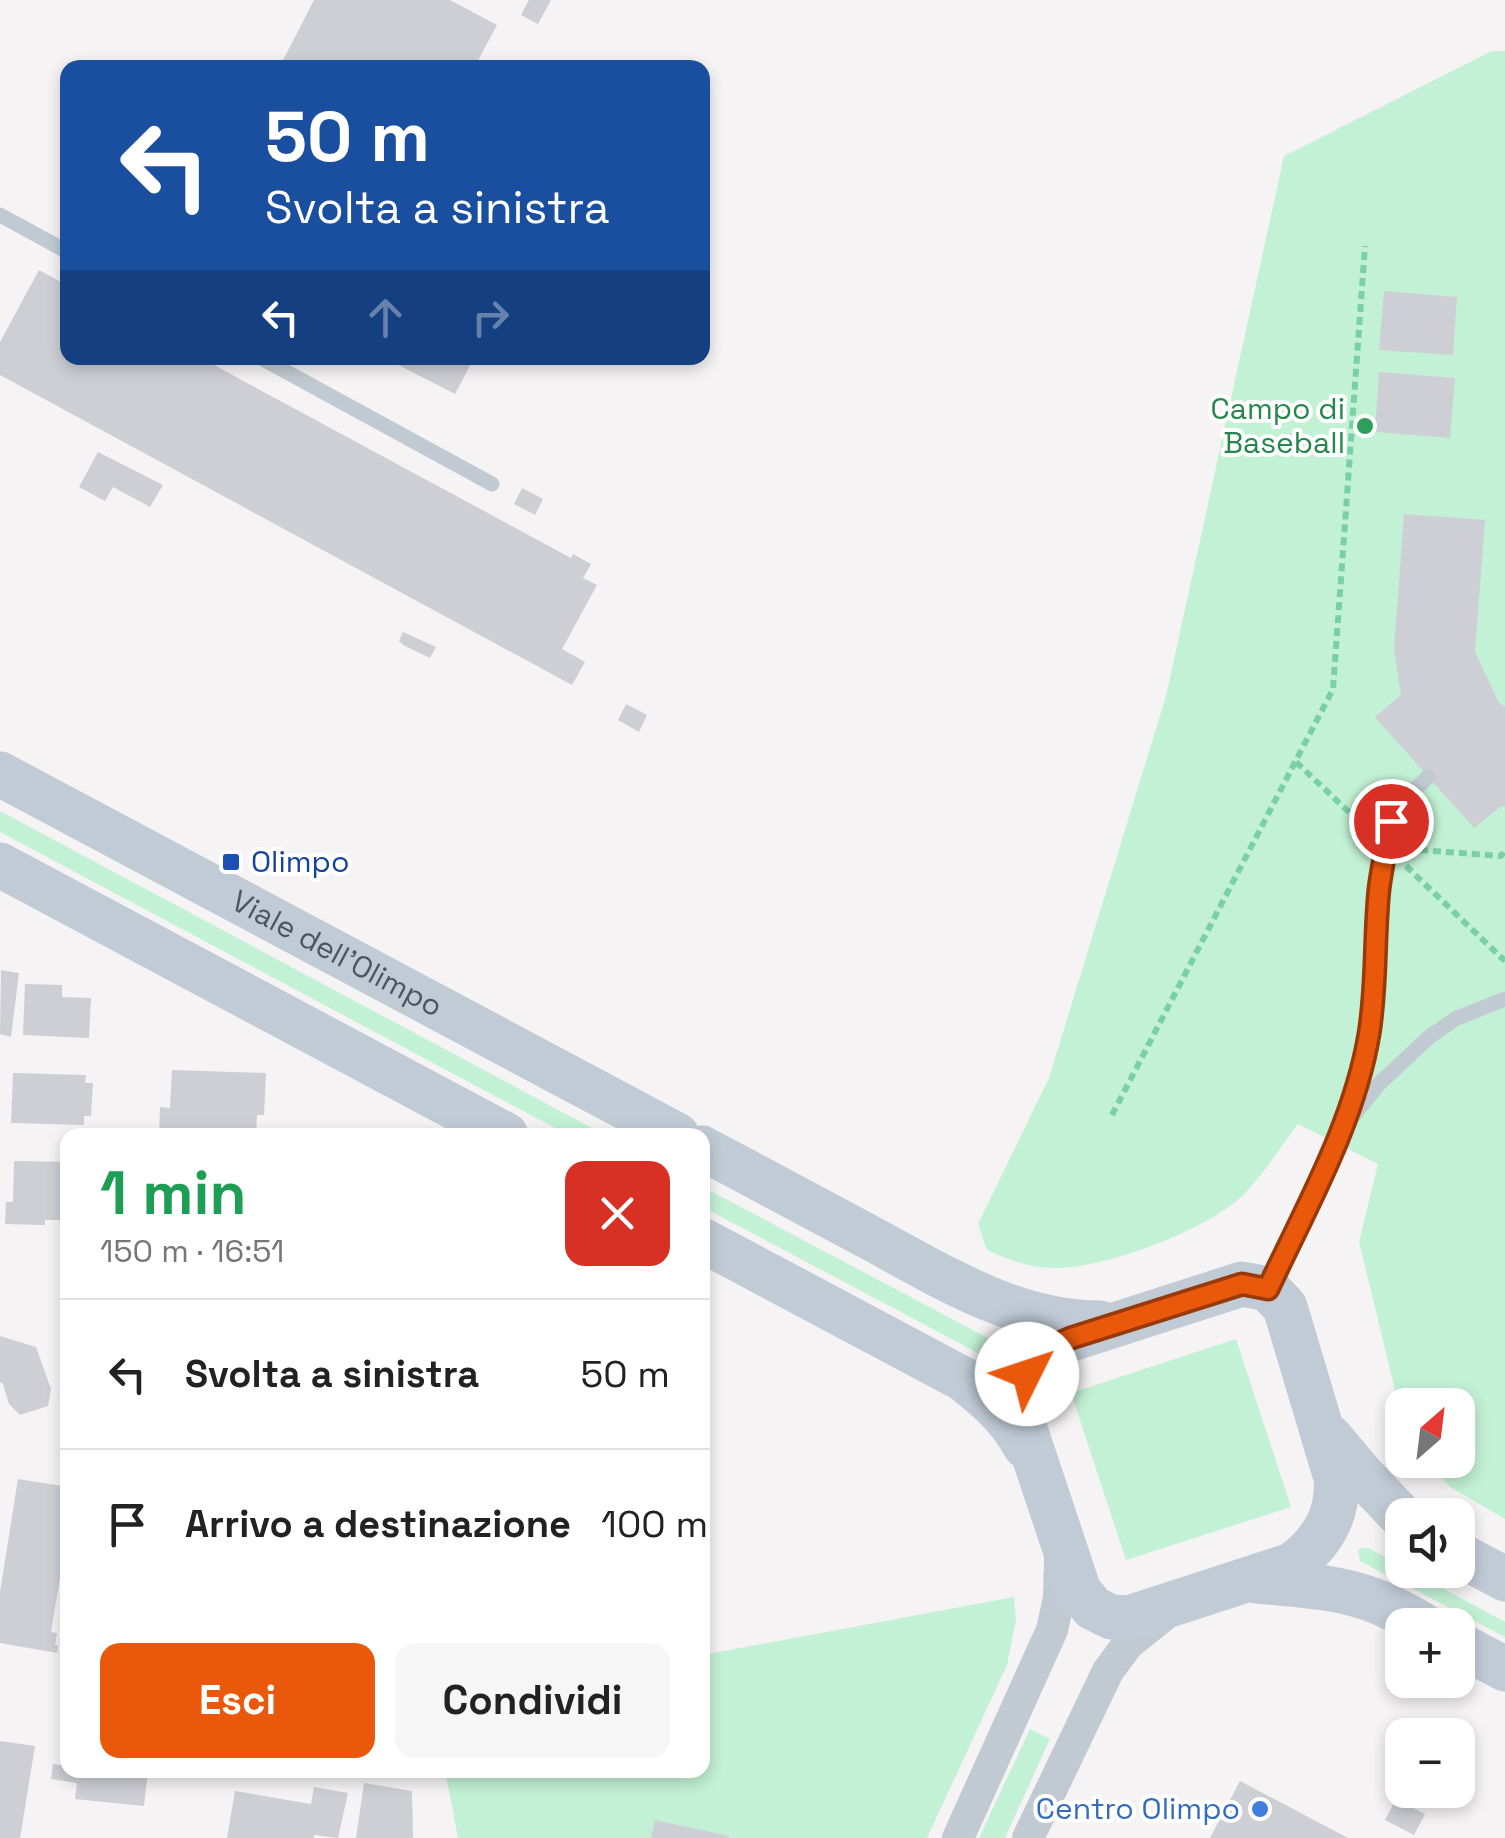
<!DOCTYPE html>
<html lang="it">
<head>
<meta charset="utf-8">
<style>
	body { margin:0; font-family:"Space Grotesk",sans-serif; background:#f6f6f6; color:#222; height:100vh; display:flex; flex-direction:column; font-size:38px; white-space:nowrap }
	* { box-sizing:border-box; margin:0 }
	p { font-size:32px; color:#767676 }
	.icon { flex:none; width:55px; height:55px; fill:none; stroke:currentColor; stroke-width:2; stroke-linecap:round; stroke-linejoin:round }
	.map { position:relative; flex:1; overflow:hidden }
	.details { position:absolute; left:60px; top:1128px; width:650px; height:650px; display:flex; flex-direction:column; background:#fff; border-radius:20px; box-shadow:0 5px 15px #0003 }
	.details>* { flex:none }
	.banner { position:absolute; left:60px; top:60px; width:650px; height:305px; border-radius:20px; box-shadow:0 5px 15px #0003; background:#1a4fa0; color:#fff; overflow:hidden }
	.needle { width:65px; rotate:28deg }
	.buttons { position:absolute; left:1385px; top:1388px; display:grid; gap:20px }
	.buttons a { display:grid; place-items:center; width:90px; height:90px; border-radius:20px; background:#fff; box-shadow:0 5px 15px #0003; font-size:50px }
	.pin { position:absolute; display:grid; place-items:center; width:85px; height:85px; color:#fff; margin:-42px; border:5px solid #fff; border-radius:50%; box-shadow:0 2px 10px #0007 }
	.me { position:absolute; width:110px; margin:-55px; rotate:49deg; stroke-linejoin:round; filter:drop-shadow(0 0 8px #0008) }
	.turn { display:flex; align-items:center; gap:35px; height:210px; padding:0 40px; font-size:45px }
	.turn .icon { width:130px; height:130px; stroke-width:2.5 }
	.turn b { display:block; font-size:70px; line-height:85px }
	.lanes { display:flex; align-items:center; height:95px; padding:0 40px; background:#0003; justify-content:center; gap:50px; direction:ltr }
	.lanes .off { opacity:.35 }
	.round { display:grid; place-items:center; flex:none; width:105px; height:105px; border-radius:20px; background:#f6f6f6 }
	.headline { display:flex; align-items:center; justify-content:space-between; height:170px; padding:0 40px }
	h1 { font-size:60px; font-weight:700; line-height:75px; color:#1e9e55 }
	.cta { display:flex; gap:20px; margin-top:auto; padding:20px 40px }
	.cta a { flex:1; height:115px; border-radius:20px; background:#ea580c; color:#fff; font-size:40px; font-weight:700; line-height:115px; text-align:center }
	.cta a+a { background:#f6f6f6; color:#222 }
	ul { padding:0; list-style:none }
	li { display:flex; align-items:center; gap:30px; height:150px; padding:0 40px; border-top:2px solid #e0e0e0 }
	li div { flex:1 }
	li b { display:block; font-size:38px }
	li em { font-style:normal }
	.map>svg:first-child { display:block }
	.green { fill:#c3f1d5 }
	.building { fill:#cdcfd5 }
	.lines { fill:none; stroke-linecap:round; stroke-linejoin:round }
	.path { stroke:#7ad0a6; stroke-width:6; stroke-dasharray:8 5; stroke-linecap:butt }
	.lane { stroke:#c1cad2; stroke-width:15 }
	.street { stroke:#c1cad2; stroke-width:32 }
	.secondary { stroke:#c1cbd6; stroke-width:45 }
	.route-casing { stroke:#983908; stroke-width:25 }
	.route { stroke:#ea580c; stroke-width:18 }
	.leisure-dot { fill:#2e9e5b; stroke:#fff; stroke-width:4 }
	.transit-dot { fill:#1a4fb4; stroke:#fff; stroke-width:4 }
	.shop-dot { fill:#3f7fe0; stroke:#fff; stroke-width:4 }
	.labels { text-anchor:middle; stroke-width:8; stroke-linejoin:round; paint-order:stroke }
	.leisure-label { font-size:30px; fill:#27864d; stroke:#fff; text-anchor:end }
	.transit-label { font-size:30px; fill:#164399; stroke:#fff; text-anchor:start }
	.street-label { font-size:30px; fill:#4a5661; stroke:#fff }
	.shop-label { font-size:30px; fill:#366cbe; stroke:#fff; text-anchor:end }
</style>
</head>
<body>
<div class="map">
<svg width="1505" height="1838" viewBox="0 0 1505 1838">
	<rect width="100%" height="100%" fill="#f5f3f3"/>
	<g class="green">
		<path d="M1492,51H1505V1519L1450,1487L1426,1460H1458V1405H1402V1416L1400,1410L1359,1242L1378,1164L1298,1124C1281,1146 1265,1172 1246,1192C1212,1229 1104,1269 1054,1268C1031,1268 1008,1260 987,1250L978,1224L1049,1078L1166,696L1284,156Z"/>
		<path d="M0,811L605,1135H568L0,832Z"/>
		<path d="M703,1187L984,1336L995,1344L991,1354L978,1353L703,1207Z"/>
		<path d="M1236,1339L1291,1507L1126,1560L1071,1393Z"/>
		<path d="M1363,1548H1368L1402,1566V1570H1409L1505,1622V1637L1360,1561L1358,1550Z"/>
		<path d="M1014,1597L1016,1620L1007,1665L927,1838H458L445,1770H702L703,1655Z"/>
		<path d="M1030,1729L1050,1739L1005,1838H979Z"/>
	</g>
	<g class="building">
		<path d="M314,0H450L497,25L474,68H279Z"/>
		<path d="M529,0H551L538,24L521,15Z"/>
		<path d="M39,270L68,286V358H201L571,558L573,554L591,564L583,578L597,585L562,649L585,662L572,685L0,375V342Z"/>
		<path d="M1384,291L1457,297L1453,355L1379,350Z"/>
		<path d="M385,358H474L455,394Z"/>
		<path d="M1379,372L1455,378L1450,438L1375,432Z"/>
		<path d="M98,452L163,485L150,507L113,487L105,501L79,487Z"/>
		<path d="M522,488L543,499L535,515L514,504Z"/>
		<path d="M1404,514L1485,520L1475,652L1499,703L1505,707V807L1501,806L1474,828L1375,717L1401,695L1394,649Z"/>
		<path d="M403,632L436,647L430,658L403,645L399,641Z"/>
		<path d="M626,704L647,715L639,732L618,720Z"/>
		<path d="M1,970L19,973L11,1037L0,1034Z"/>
		<path d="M25,984L62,985V997L91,998L89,1038L23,1035Z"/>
		<path d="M172,1070L266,1073L264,1115H257L256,1135H159L160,1107L170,1108Z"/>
		<path d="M13,1073L86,1075L85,1083H93L91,1116H84V1125L11,1123Z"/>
		<path d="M14,1161L68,1162V1217L65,1220H45V1225L5,1224L6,1202H13Z"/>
		<path d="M0,1336L36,1347L51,1389L48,1406L20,1415L9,1404L3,1384L0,1382Z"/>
		<path d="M18,1479L68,1487V1528L51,1632L57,1633L55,1645H58L57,1653L0,1643V1592Z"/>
		<path d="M0,1741L35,1746L20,1838H0Z"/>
		<path d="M53,1764L68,1766V1770H148L144,1806L75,1799L77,1783L51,1779Z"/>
		<path d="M1240,1781L1348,1838H1210Z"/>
		<path d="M364,1783L412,1791L413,1838H356Z"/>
		<path d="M314,1787L348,1793L338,1838L314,1835V1838H227L235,1791L311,1804Z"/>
		<path d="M1396,1799L1425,1814L1414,1835L1385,1820Z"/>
		<path d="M655,1820L729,1836V1838H651Z"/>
	</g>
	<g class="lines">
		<g class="path">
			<path d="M1296,762L1368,830"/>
			<path d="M1407,849L1501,856L1505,851"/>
			<path d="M1406,866L1505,961"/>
			<path d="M1112,1115L1333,689L1365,246"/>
		</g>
		<g class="lane">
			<path d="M0,215L68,252"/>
			<path d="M261,358L492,484"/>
			<path d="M1346,1117L1358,1082L1369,1036L1373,1007L1380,887L1391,821L1404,800L1428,777"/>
			<path d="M1269,1286L1342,1130L1379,1084L1429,1037L1455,1019L1505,999"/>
		</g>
		<g class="street">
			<path d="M958,1838L1052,1630L1059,1598L1060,1559"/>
			<path d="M1028,1838L1108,1671L1128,1644L1164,1615"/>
		</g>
		<g class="secondary">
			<path id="s1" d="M0,774L677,1135"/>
			<path d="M0,865L506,1135"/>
			<path d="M702,1148C757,1177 811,1206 865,1235C940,1275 1013,1323 1100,1323"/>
			<path d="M702,1240L963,1379C988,1399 1010,1417 1025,1446"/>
			<path d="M1242,1284L1268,1289L1285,1307L1336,1478C1339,1515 1322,1543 1292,1565L1129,1618L1111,1617L1093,1608L1079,1591L1022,1420L1019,1400L1027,1374L1047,1349L1071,1339Z"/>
			<path d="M1330,1437L1362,1475L1402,1517"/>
			<path d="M1458,1554L1505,1579"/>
			<path d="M1257,1581C1297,1585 1336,1586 1373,1600C1390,1606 1407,1616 1423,1625"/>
			<path d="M1458,1644L1505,1669"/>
		</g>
	</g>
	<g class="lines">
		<defs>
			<path id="route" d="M1027,1374L1046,1349L1071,1338L1242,1284L1268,1289C1306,1207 1354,1124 1369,1034C1377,986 1374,937 1379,889C1382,866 1387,843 1391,821"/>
		</defs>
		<use href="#route" class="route-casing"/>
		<use href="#route" class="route"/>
	</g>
	<circle class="leisure-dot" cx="1365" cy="426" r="10"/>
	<rect class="transit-dot" x="221" y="852" width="20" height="20" rx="5"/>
	<circle class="shop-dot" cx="1260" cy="1809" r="10"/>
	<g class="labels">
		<g class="leisure-label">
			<text x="1345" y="419">Campo di<tspan x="1345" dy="34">Baseball</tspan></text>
		</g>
		<g class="transit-label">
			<text x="251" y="872">Olimpo</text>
		</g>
		<g class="street-label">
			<text dy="10" stroke="none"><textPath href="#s1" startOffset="382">Viale dell'Olimpo</textPath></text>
		</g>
		<g class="shop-label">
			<text x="1240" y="1819">Centro Olimpo</text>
		</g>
	</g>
</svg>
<div class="buttons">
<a><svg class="needle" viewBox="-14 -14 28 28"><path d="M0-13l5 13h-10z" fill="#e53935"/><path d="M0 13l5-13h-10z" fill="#767676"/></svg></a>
<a><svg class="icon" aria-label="sound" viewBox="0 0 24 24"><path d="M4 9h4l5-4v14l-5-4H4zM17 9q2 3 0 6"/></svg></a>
<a>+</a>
<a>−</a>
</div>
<div class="pin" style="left:1391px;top:821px;background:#d93025"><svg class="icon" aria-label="arrive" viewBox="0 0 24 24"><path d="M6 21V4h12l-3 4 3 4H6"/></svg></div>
<svg class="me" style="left:1027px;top:1374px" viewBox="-20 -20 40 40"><circle r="19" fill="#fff"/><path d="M0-13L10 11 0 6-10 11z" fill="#ea580c"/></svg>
<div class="banner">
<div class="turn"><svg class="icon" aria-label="left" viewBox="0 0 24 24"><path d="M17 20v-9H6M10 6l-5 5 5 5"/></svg><div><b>50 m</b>Svolta a sinistra</div></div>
<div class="lanes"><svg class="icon" aria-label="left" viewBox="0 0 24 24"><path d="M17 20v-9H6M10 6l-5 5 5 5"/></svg><svg class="icon off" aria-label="ahead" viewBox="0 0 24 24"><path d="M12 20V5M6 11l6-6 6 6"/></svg><svg class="icon off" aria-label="right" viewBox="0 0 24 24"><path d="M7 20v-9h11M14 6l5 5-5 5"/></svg></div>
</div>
<section class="details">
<div class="headline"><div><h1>1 min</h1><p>150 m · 16:51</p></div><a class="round" style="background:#d93025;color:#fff"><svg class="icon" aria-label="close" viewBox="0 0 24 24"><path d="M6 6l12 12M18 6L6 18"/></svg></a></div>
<ul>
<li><svg class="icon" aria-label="left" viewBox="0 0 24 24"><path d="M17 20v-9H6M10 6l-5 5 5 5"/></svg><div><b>Svolta a sinistra</b></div><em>50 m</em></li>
<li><svg class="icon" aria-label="arrive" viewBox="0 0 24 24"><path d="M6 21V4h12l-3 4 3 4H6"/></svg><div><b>Arrivo a destinazione</b></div><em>100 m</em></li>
</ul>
<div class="cta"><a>Esci</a><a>Condividi</a></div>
</section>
</div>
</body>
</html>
